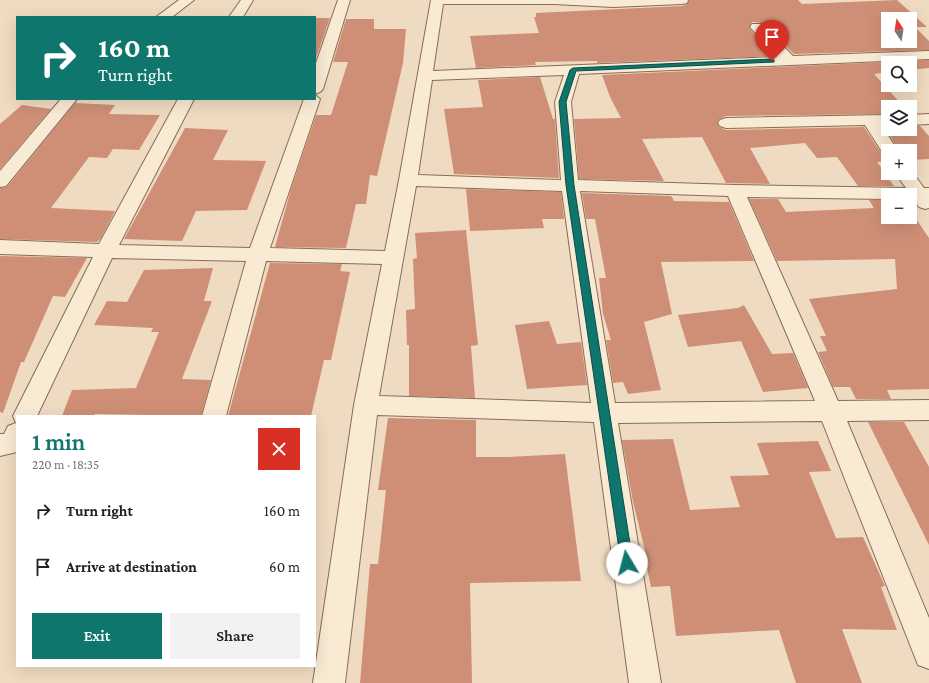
<!DOCTYPE html>
<html lang="en">
<head>
<meta charset="utf-8">
<style>
	body { margin:0; font-family:"Crimson Pro",serif; background:#f2f2f2; color:#222; height:100vh; display:flex; flex-direction:column; font-size:15px; white-space:nowrap }
	* { box-sizing:border-box; margin:0 }
	p { font-size:13px; color:#767676 }
	.icon { flex:none; width:22px; height:22px; fill:none; stroke:currentColor; stroke-width:2; stroke-linecap:round; stroke-linejoin:round }
	.map { position:relative; flex:1; overflow:hidden }
	.drawer { position:absolute; left:16px; top:415px; width:300px; height:252px; display:flex; flex-direction:column; background:#fff; border-radius:0px; box-shadow:0 4px 16px #0002 }
	.drawer>* { flex:none }
	.guide { position:absolute; left:16px; top:16px; width:300px; height:84px; border-radius:0px; box-shadow:0 4px 16px #0002; background:#0f766e; color:#fff; overflow:hidden }
	.needle { width:26px; rotate:348deg }
	.fabs { position:absolute; left:881px; top:12px; display:grid; gap:8px }
	.fabs a { display:grid; place-items:center; width:36px; height:36px; border-radius:0px; background:#fff; box-shadow:0 4px 16px #0002; font-size:20px }
	.pin { position:absolute; display:grid; place-items:center; width:34px; height:34px; color:#fff; margin:-41px -17px; border-radius:50% 50% 50% 0; rotate:-45deg; box-shadow:0 0 4px #0007 }
	.pin .icon { rotate:45deg }
	.me { position:absolute; width:44px; margin:-22px; rotate:352deg; stroke-linejoin:round; filter:drop-shadow(0 0 3px #0008) }
	.turn { display:flex; align-items:center; gap:14px; height:84px; padding:0 16px; font-size:18px }
	.turn .icon { width:52px; height:52px; stroke-width:2.5 }
	.turn b { display:block; font-size:28px; line-height:34px }
	.round { display:grid; place-items:center; flex:none; width:42px; height:42px; border-radius:0px; background:#f2f2f2 }
	.summary { display:flex; align-items:center; justify-content:space-between; height:68px; padding:0 16px }
	h1 { font-size:24px; font-weight:600; line-height:30px; color:#0f766e }
	.action { display:flex; gap:8px; margin-top:auto; padding:8px 16px }
	.action a { flex:1; height:46px; border-radius:0px; background:#0f766e; color:#fff; font-size:16px; font-weight:600; line-height:46px; text-align:center }
	.action a+a { background:#f2f2f2; color:#222 }
	ul { padding:0; list-style:none }
	li { display:flex; align-items:center; gap:12px; height:56px; padding:0 16px }
	li div { flex:1 }
	li b { display:block; font-size:15px }
	li em { font-style:normal }
	.map>svg:first-child { display:block }
	.building { fill:#ce8f76; fill-rule:evenodd }
	.lines { fill:none; stroke-linecap:round; stroke-linejoin:round }
	.minor-casing { stroke:#886c58; stroke-width:2 }
	.minor { fill:#f9ead4; fill-rule:evenodd }
	.route { fill:#0f766e; stroke:#0a4d48 }
</style>
</head>
<body>
<div class="map">
<svg width="929" height="683" viewBox="0 0 929 683">
	<rect width="100%" height="100%" fill="#efdbc1"/>
	<g class="building">
		<path d="M689,0H798L802,4L897,0L927,27H915L929,41V50L794,54L763,23L752,22L749,28L774,56L597,63V61L535,62L536,65L476,68L470,36L539,33L534,17H536V13L682,6L687,4ZM888,19H910V41H888Z"/>
		<path d="M315,18H330L315,61Z"/>
		<path d="M346,19H374V29H406L403,63L377,176L370,175L366,204H356L346,248L275,247L291,189L316,115H331L348,62H333Z"/>
		<path d="M929,60V68L910,70V63H888V72L874,74L904,107H888V114L726,116L720,119L717,122L719,127L726,130L864,127L883,156L888,157V161L877,162L894,186H858L837,157L817,158L805,143L750,148L770,184L726,183L702,137L642,139L664,181L579,179L574,119L621,118L610,97L602,75Z"/>
		<path d="M540,77L553,119H555L559,178L454,174L444,109L483,107L478,80Z"/>
		<path d="M75,103L115,105L109,114L160,115L139,150L113,149L107,158L89,157L51,208L115,211L101,238L97,242L0,239V188L7,187Z"/>
		<path d="M22,105L51,109L0,169V124Z"/>
		<path d="M884,126H888V129H910V126H920L929,136V159L910,160V151H899Z"/>
		<path d="M185,128L228,130L213,160L266,161L247,210L196,211L182,241L124,239Z"/>
		<path d="M466,189L561,192L564,219H542L544,228L470,231Z"/>
		<path d="M582,193L671,196L674,201L729,202L754,261L661,262L672,314L644,322L661,390L628,394L623,382L613,383L606,340H611L603,314L599,278H606L595,219H586Z"/>
		<path d="M749,199H778L786,212L874,208L869,200H888V217H910V210L929,238V389L887,390L891,399H856L850,387H833L818,352L827,351L820,336H826L809,299L897,289L895,259L777,261Z"/>
		<path d="M466,230L478,345L471,346L475,398L409,396V345H407L406,310L415,309L413,259L417,258L415,233Z"/>
		<path d="M0,256L87,258L65,297L53,296L24,362H21L3,413L0,412Z"/>
		<path d="M270,263L342,264L340,271L350,272L331,360H324L311,416H228Z"/>
		<path d="M213,268L204,301H212L182,379L211,380L201,416L95,414L94,416H62L72,390L136,388L159,332H151L153,328L94,325L107,301L127,302L144,270Z"/>
		<path d="M744,305L772,354L793,353L808,388L763,392L741,341L688,347L678,315L738,308Z"/>
		<path d="M549,321L557,344L581,342L587,385L527,389L515,325Z"/>
		<path d="M388,418L476,420V457H508L565,454L581,581L470,583L472,683H360L370,564H378L386,490H378Z"/>
		<path d="M868,422H904L929,467V545Z"/>
		<path d="M673,439L690,510L740,507L730,476L769,475L757,443L818,441L831,471L809,472L836,538L863,537L885,586L881,587L897,630L842,629L862,683H796L779,630L676,636L670,586L651,587L645,558H647L633,502L622,440Z"/>
	</g>
	<g class="lines">
		<defs>
			<g id="minor">
				<path d="M179,0H194L172,17H156Z"/>
				<path d="M241,0H253L243,17H229Z"/>
				<path d="M338,0H350L323,89L320,92L315,94V66Z"/>
				<path d="M431,0H688L687,3L682,4L613,7L554,4H443L433,71L777,57L750,27L752,24H762L793,56L929,51V59L579,74L571,102L578,180L735,185L906,188L895,173H910V169L924,188H929V208L925,209L919,207L913,199H910V195H888V199L747,197L838,401L929,400V420L847,421L929,618V669L918,665L822,421L618,423L661,683H629L594,422L377,415L345,683H313L354,405L382,264L266,261L226,416H202L246,261L112,258L37,416H17V452L0,456V434H4L8,426L16,423L13,416L93,257L0,254V240L99,244L178,99H194L119,245L250,248L304,99H315V95L320,99L270,248L385,251L399,180ZM564,75L555,102L561,180L418,175L432,80ZM416,186L562,191L591,403L379,396ZM580,191L728,196L815,401L615,403Z"/>
				<path d="M61,99H77L6,186L0,187V171Z"/>
				<path d="M929,114V124L910,125V115Z"/>
				<path d="M888,115V125H881L898,151H888V156L884,155L865,125L726,128L720,126L718,123L720,120L726,118Z"/>
			</g>
		</defs>
		<use href="#minor" class="minor-casing"/>
		<use href="#minor" class="minor"/>
	</g>
	<path class="route" d="M772,59L774,60V62L576,71L566,102L574,185L633,563L631,567L627,568L623,567L621,563L566,185L559,102L570,70L573,68Z"/>
</svg>
<div class="fabs">
<a><svg class="needle" viewBox="-14 -14 28 28"><path d="M0-13l5 13h-10z" fill="#e53935"/><path d="M0 13l5-13h-10z" fill="#767676"/></svg></a>
<a><svg class="icon" aria-label="search" viewBox="0 0 24 24"><circle cx="10" cy="10" r="6"/><path d="M15 15l6 6"/></svg></a>
<a><svg class="icon" aria-label="layers" viewBox="0 0 24 24"><path d="M12 4l9 5-9 5-9-5zM3 14l9 5 9-5"/></svg></a>
<a>+</a>
<a>−</a>
</div>
<div class="pin" style="left:772px;top:61px;background:#d93025"><svg class="icon" aria-label="arrive" viewBox="0 0 24 24"><path d="M6 21V4h12l-3 4 3 4H6"/></svg></div>
<svg class="me" style="left:627px;top:563px" viewBox="-20 -20 40 40"><circle r="19" fill="#fff"/><path d="M0-13L10 11 0 6-10 11z" fill="#0f766e"/></svg>
<div class="guide">
<div class="turn"><svg class="icon" aria-label="right" viewBox="0 0 24 24"><path d="M7 20v-9h11M14 6l5 5-5 5"/></svg><div><b>160 m</b>Turn right</div></div>
</div>
<section class="drawer">
<div class="summary"><div><h1>1 min</h1><p>220 m · 18:35</p></div><a class="round" style="background:#d93025;color:#fff"><svg class="icon" aria-label="close" viewBox="0 0 24 24"><path d="M6 6l12 12M18 6L6 18"/></svg></a></div>
<ul>
<li><svg class="icon" aria-label="right" viewBox="0 0 24 24"><path d="M7 20v-9h11M14 6l5 5-5 5"/></svg><div><b>Turn right</b></div><em>160 m</em></li>
<li><svg class="icon" aria-label="arrive" viewBox="0 0 24 24"><path d="M6 21V4h12l-3 4 3 4H6"/></svg><div><b>Arrive at destination</b></div><em>60 m</em></li>
</ul>
<div class="action"><a>Exit</a><a>Share</a></div>
</section>
</div>
</body>
</html>
